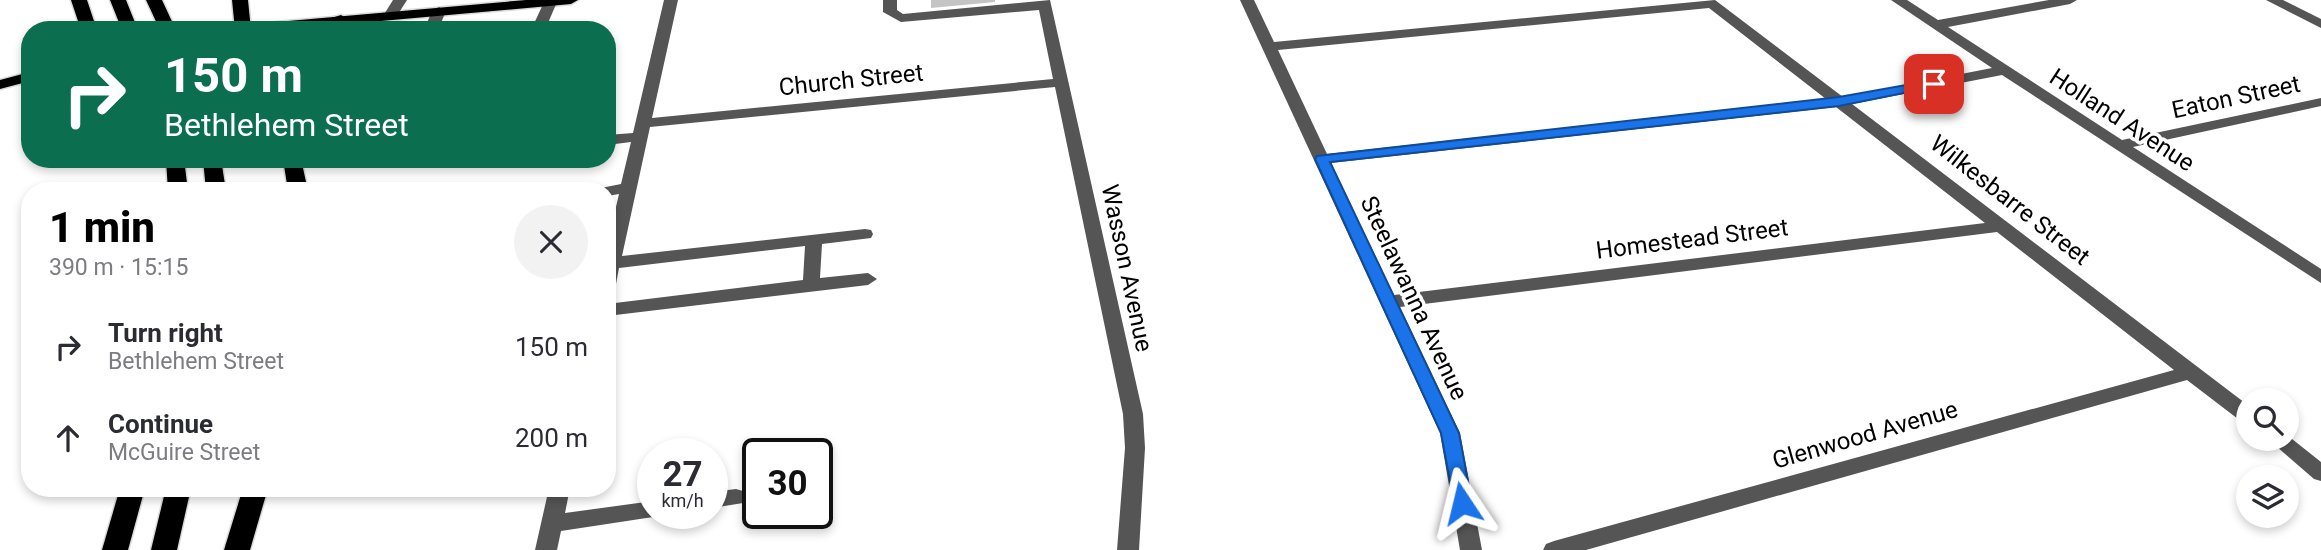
<!DOCTYPE html>
<html lang="en">
<head>
<meta charset="utf-8">
<style>
	body { margin:0; font-family:Roboto,sans-serif; background:#f2f2f3; color:#2b2b33; height:100vh; display:flex; flex-direction:column; font-size:26px; white-space:nowrap }
	* { box-sizing:border-box; margin:0 }
	p { font-size:23px; color:#7c7c81 }
	.icon { flex:none; width:38px; height:38px; fill:none; stroke:currentColor; stroke-width:2; stroke-linecap:round; stroke-linejoin:round }
	.map { position:relative; flex:1; overflow:hidden }
	.side { position:absolute; left:21px; top:182px; width:595px; height:315px; display:flex; flex-direction:column; background:#fff; border-radius:28px; box-shadow:0 4px 10px #0003 }
	.side>* { flex:none }
	.banner { position:absolute; left:21px; top:21px; width:595px; height:147px; border-radius:28px; box-shadow:0 4px 10px #0003; background:#0b6e4f; color:#fff; overflow:hidden }
	.fabs { position:absolute; left:2236px; top:388px; display:grid; gap:14px }
	.fabs a { display:grid; place-items:center; width:63px; height:63px; border-radius:50%; background:#fff; box-shadow:0 4px 10px #0003; font-size:35px }
	.speed { position:absolute; left:637px; top:438px; display:flex; gap:14px; font-size:35px; font-weight:700; text-align:center }
	.speed>* { display:grid; place-content:center; width:91px; height:91px; border-radius:50%; background:#fff; box-shadow:0 4px 10px #0003; line-height:1 }
	.speed small { font-size:18px; font-weight:400 }
	.speed .limit { border:4px solid #111; border-radius:10px; background:#fff; color:#111 }
	.pin { position:absolute; display:grid; place-items:center; width:60px; height:60px; color:#fff; margin:-30px; border-radius:14px; box-shadow:0 4px 10px #0006 }
	.me { position:absolute; width:77px; margin:-38px; rotate:350deg; stroke-linejoin:round; filter:drop-shadow(0 0 5px #0008) }
	.turn { display:flex; align-items:center; gap:24px; height:147px; padding:0 28px; font-size:32px }
	.turn .icon { width:91px; height:91px; stroke-width:2.5 }
	.turn b { display:block; font-size:49px; line-height:60px }
	.round { display:grid; place-items:center; flex:none; width:74px; height:74px; border-radius:37px; background:#f2f2f3 }
	.summary { display:flex; align-items:center; justify-content:space-between; height:119px; padding:0 28px }
	h1 { font-size:42px; font-weight:800; line-height:52px; color:#000 }
	ul { padding:0; list-style:none }
	li { display:flex; align-items:center; gap:21px; height:91px; padding:0 28px }
	li div { flex:1 }
	li b { display:block; font-size:26px }
	li em { font-style:normal }
	.map>svg:first-child { display:block }
	.building { fill:#c4c4c4 }
	.lines { fill:none; stroke-linecap:round; stroke-linejoin:round }
	.major-casing { stroke:#dbdbdb; stroke-width:3 }
	.highway-casing { stroke:#dbdbdb; stroke-width:3 }
	.minor { fill:#555; fill-rule:evenodd }
	.major { fill:#000; fill-rule:evenodd }
	.highway { fill:#000; fill-rule:evenodd }
	.route { fill:#1a73e8; stroke:#114b97; stroke-width:2 }
	.labels { text-anchor:middle; stroke-width:7; stroke-linejoin:round; paint-order:stroke }
	.street-label { font-size:24px; fill:#000; stroke:#fff }
</style>
</head>
<body>
<div class="map">
<svg width="2321" height="550" viewBox="0 0 2321 550">
	<rect width="100%" height="100%" fill="#fff"/>
	<path class="building" d="M931,0H995V2L931,8Z"/>
	<g class="lines">
		<defs>
			<g id="major">
				<path d="M526,0H578L571,4L280,30H224L231,26Z"/>
				<path d="M30,72V81L0,89V80Z"/>
			</g>
			<g id="highway">
				<path d="M71,0H87L97,30H81Z"/>
				<path d="M110,0H126L138,30H122Z"/>
				<path d="M146,0H162L176,30H160Z"/>
				<path d="M232,0H248L251,30H235Z"/>
				<path d="M341,15L349,20L347,23L322,30H294Z"/>
				<path d="M166,159H184L188,191H168Z"/>
				<path d="M203,159H221L226,191H206Z"/>
				<path d="M283,159H301L308,191H288Z"/>
				<path d="M120,488H145L128,550H102Z"/>
				<path d="M166,488H191L177,550H151Z"/>
				<path d="M243,488H268L250,550H224Z"/>
			</g>
		</defs>
		<use href="#major" class="major-casing"/>
		<use href="#highway" class="highway-casing"/>
		<g class="minor">
			<path d="M393,0H407L395,19H385L383,16Z"/>
			<path d="M545,0L557,2L545,30H531Z"/>
			<path d="M664,0H678L652,118L1053,79L1039,10L901,22L883,12V0H897V10L903,14L1050,0L1143,414L1145,448L1139,550H1117L1125,448L1123,414L1055,87L650,127L622,256L865,229L871,230L873,234L871,238L822,244L820,278L868,273L877,279L868,285L607,316V304L803,280L805,246L619,268L616,284L607,290V245L619,194L607,196V191H599L601,188L621,184L631,142L607,145V135L633,133Z"/>
			<path d="M1240,0H1254L1274,42L1715,0L1843,97L1992,68L1891,0H1907L1938,20L2049,0H2077L2070,4L1948,27L2122,140L2321,98V106L2133,147L2321,269V283L2002,75L1852,104L2249,406V424L2242,422L2187,380L1586,550H1543L1546,544L1554,541L2174,370L1997,232L1400,307L1460,433L1482,550H1460L1440,433ZM1709,8L1826,99L1327,154L1278,50ZM1836,107L1985,223L1394,295L1331,163Z"/>
			<path d="M2266,0H2283L2321,19V28Z"/>
			<path d="M439,7L446,11L438,30H424L432,11Z"/>
			<path d="M365,159H410C400,167 378,168 365,165Z"/>
			<path d="M2287,435L2321,462V481L2314,479L2268,439H2287Z"/>
			<path d="M549,488H570L565,513L653,501V513H662L653,517L561,531L557,550H535Z"/>
			<path d="M736,489L743,491L747,497L743,503L712,508V492Z"/>
		</g>
		<use href="#major" class="major"/>
		<use href="#highway" class="highway"/>
	</g>
	<path class="route" d="M1934,80L1939,81V86L1839,106L1330,162L1459,433L1472,503L1469,508H1455L1441,433L1315,159L1317,156L1839,97Z"/>
	<g class="labels">
		<g class="street-label">
			<text transform="translate(851 80) rotate(-6)" y="8">Church Street</text>
			<text transform="translate(2236 97) rotate(-12)" y="8">Eaton Street</text>
			<text transform="translate(2122 120) rotate(33)" y="8">Holland Avenue</text>
			<text transform="translate(2010 200) rotate(38)" y="8">Wilkesbarre Street</text>
			<text transform="translate(1692 239) rotate(-7)" y="8">Homestead Street</text>
			<text transform="translate(1127 268) rotate(78)" y="8">Wasson Avenue</text>
			<text transform="translate(1414 298) rotate(65)" y="8">Steelawanna Avenue</text>
			<text transform="translate(1865 435) rotate(-16)" y="8">Glenwood Avenue</text>
		</g>
	</g>
</svg>
<div class="fabs">
<a><svg class="icon" aria-label="search" viewBox="0 0 24 24"><circle cx="10" cy="10" r="6"/><path d="M15 15l6 6"/></svg></a>
<a><svg class="icon" aria-label="layers" viewBox="0 0 24 24"><path d="M12 4l9 5-9 5-9-5zM3 14l9 5 9-5"/></svg></a>
</div>
<div class="speed"><div>27<small>km/h</small></div><div class="limit">30</div></div>
<div class="pin" style="left:1934px;top:84px;background:#d93025"><svg class="icon" aria-label="arrive" viewBox="0 0 24 24"><path d="M6 21V4h12l-3 4 3 4H6"/></svg></div>
<svg class="me" style="left:1462px;top:503px" viewBox="-20 -20 40 40"><path d="M0-17L14 15 0 8-14 15z" fill="#1a73e8" stroke="#fff" stroke-width="4"/></svg>
<div class="banner">
<div class="turn"><svg class="icon" aria-label="right" viewBox="0 0 24 24"><path d="M7 20v-9h11M14 6l5 5-5 5"/></svg><div><b>150 m</b>Bethlehem Street</div></div>
</div>
<section class="side">
<div class="summary"><div><h1>1 min</h1><p>390 m · 15:15</p></div><a class="round"><svg class="icon" aria-label="close" viewBox="0 0 24 24"><path d="M6 6l12 12M18 6L6 18"/></svg></a></div>
<ul>
<li><svg class="icon" aria-label="right" viewBox="0 0 24 24"><path d="M7 20v-9h11M14 6l5 5-5 5"/></svg><div><b>Turn right</b><p>Bethlehem Street</p></div><em>150 m</em></li>
<li><svg class="icon" aria-label="ahead" viewBox="0 0 24 24"><path d="M12 20V5M6 11l6-6 6 6"/></svg><div><b>Continue</b><p>McGuire Street</p></div><em>200 m</em></li>
</ul>
</section>
</div>
</body>
</html>
